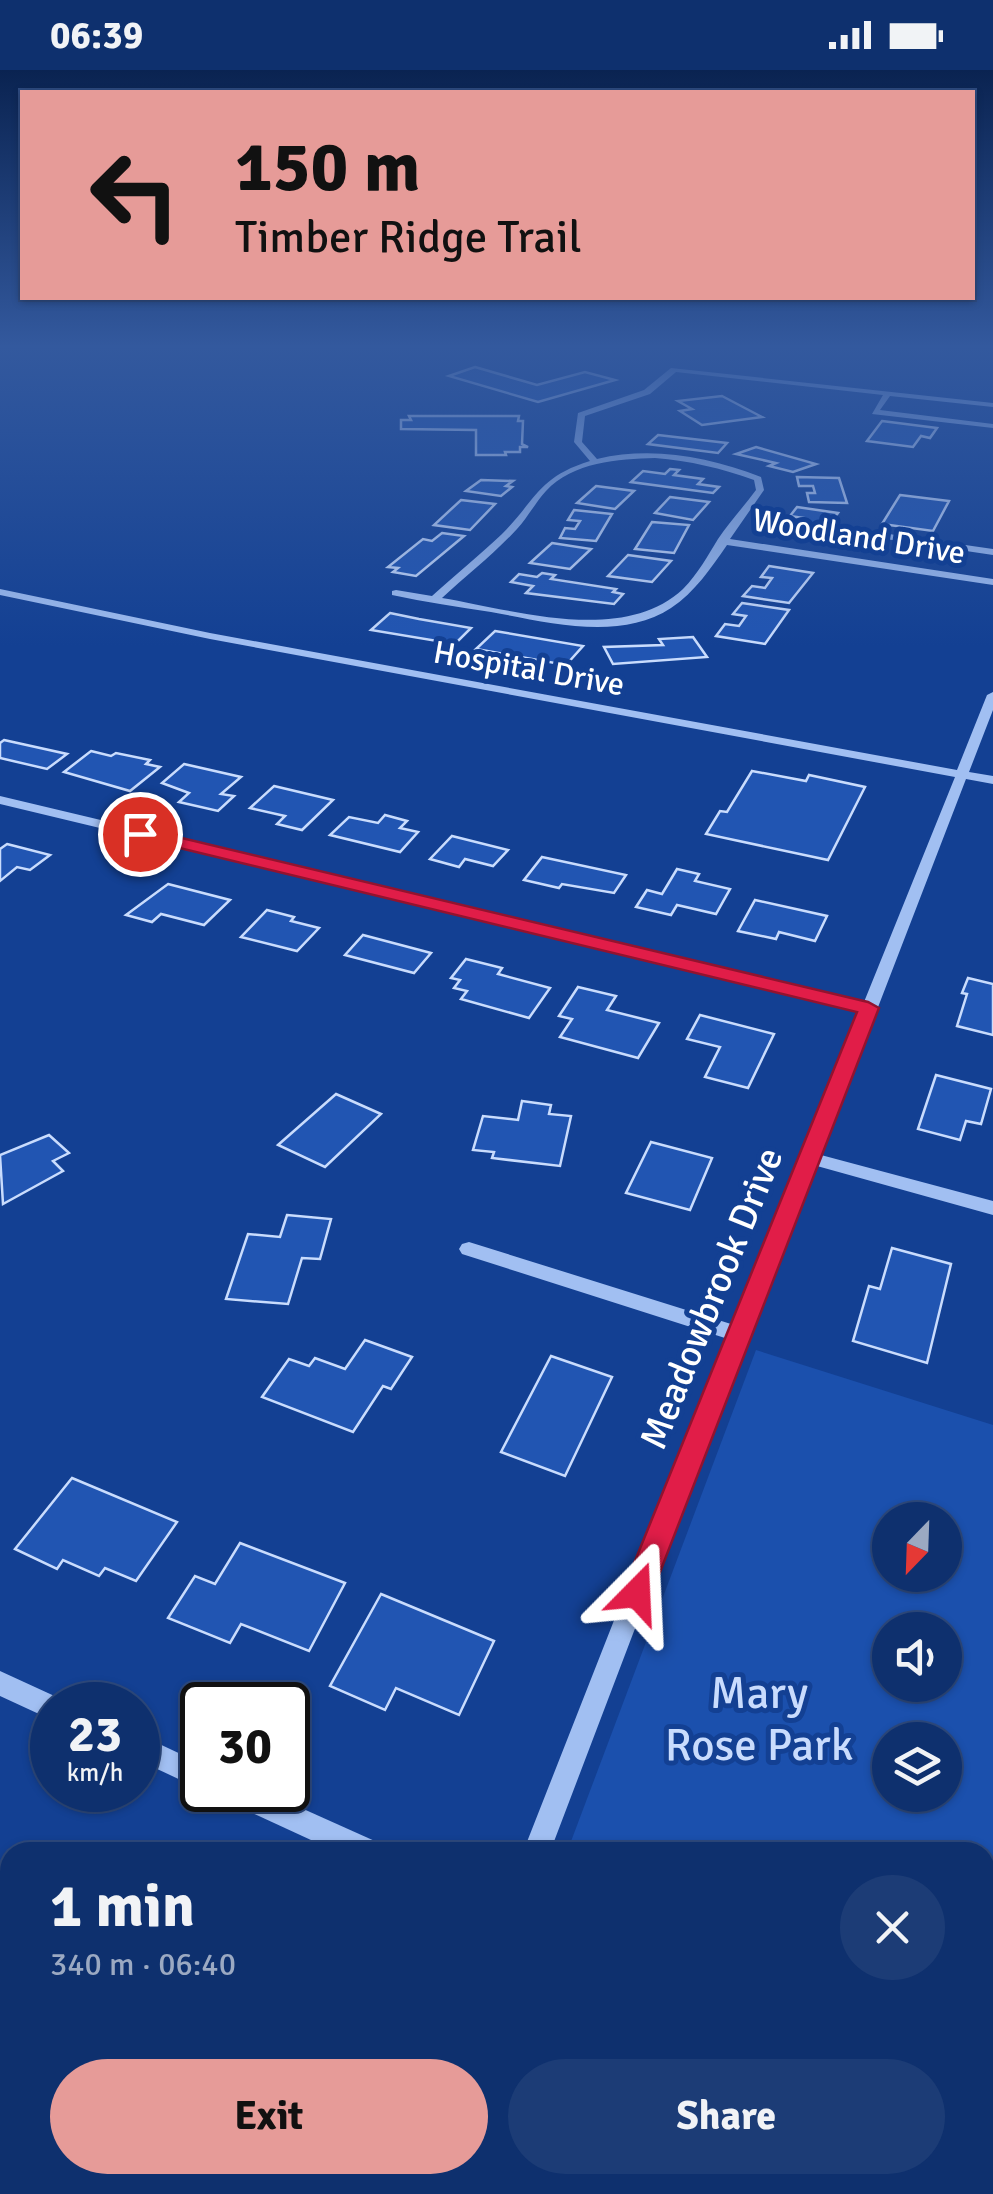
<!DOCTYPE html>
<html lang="en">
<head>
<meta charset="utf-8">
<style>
	body { margin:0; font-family:Signika,sans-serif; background:#1c3c76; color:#f1f3f6; height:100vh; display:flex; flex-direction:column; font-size:38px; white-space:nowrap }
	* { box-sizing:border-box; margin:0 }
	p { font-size:32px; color:#9ba9c2 }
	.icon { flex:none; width:55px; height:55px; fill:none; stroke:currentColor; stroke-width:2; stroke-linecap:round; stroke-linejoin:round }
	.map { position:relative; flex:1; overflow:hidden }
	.side { position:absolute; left:0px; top:1772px; width:995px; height:352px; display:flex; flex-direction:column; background:#0e306e; border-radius:30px 30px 0 0; box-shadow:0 2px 8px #0004,0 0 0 2px #2e4b81 }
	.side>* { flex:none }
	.banner { position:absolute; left:20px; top:20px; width:955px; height:210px; border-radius:0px; box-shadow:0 2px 8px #0004,0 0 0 2px #2e4b81; background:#e69b98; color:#111; overflow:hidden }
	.needle { width:65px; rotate:203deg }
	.fabs { position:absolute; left:872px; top:1432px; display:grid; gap:20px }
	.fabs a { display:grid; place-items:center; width:90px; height:90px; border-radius:50%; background:#0e306e; box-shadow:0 2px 8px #0004,0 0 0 2px #2e4b81; font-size:50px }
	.speed { position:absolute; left:30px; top:1612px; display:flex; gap:20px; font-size:50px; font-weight:700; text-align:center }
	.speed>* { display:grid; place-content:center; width:130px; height:130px; border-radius:50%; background:#0e306e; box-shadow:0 2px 8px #0004,0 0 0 2px #2e4b81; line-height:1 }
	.speed small { font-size:25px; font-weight:400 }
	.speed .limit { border:5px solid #111; border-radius:15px; background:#fff; color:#111 }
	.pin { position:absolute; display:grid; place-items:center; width:85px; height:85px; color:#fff; margin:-42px; border:5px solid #fff; border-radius:50%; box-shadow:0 2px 10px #0007 }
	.me { position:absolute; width:110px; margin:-55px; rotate:21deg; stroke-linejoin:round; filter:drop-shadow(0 0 8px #0008) }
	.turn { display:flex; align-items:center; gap:35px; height:210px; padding:0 50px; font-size:45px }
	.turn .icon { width:130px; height:130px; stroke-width:2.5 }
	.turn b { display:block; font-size:70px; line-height:85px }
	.round { display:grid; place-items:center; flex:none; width:105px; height:105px; border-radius:52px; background:#1c3c76 }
	.head { display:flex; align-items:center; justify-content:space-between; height:170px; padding:0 50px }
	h1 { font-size:60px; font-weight:800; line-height:75px }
	.button { display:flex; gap:20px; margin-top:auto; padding:20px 50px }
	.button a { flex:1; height:115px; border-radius:60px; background:#e69b98; color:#111; font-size:40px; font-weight:800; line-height:115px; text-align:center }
	.button a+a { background:#1c3c76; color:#f1f3f6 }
	.status { display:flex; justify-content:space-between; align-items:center; height:70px; padding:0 50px; background:#0e306e; direction:ltr }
	.status svg { height:28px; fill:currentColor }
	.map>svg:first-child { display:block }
	.green { fill:#1b50ad; fill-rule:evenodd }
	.building { fill:#2155b2; stroke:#c9dcfd; stroke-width:2.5 }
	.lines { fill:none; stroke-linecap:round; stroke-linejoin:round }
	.minor { fill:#a1bff2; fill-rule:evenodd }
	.route { fill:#e11d48; stroke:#92132f; stroke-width:2.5 }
	.labels { text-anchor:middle; stroke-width:10; stroke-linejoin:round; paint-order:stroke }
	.far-street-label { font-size:32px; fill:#fff; stroke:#134093 }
	.street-label { font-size:38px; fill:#fff; stroke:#134093 }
	.near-park-label { font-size:45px; fill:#c9dcfd; stroke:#134093 }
</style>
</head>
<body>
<div class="status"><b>06:39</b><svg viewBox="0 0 49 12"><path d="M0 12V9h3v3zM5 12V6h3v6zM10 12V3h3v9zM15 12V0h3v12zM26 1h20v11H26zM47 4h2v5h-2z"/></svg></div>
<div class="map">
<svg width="993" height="2124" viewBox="0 0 993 2124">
	<rect width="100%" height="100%" fill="#134093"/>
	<path class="green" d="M756,1280L993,1355V2124H535L534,2115H985V1782H567ZM890,1450H945V1505H890ZM890,1560H945V1615H890ZM890,1670H945V1725H890Z"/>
	<g class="building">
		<path d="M475,297L537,315L585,302L615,310L538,332L449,306Z"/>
		<path d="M722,326L762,347L702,355L680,341L692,339L678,331Z"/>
		<path d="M409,346H519L518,351H523L522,374L528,377H520V382H505L506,385H476V360L401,359V350H411Z"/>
		<path d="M882,351L937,358L930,368L921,366L913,377L867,371Z"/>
		<path d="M658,365L727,373L718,383L648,374Z"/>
		<path d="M756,377L816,394L793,402L769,396L776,393L736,384Z"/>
		<path d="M670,399L679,400L674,405L703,409L698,414L719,417L713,423L631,412L643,401L665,404Z"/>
		<path d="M797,407L839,408L847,433L809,432L807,423H815L813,416H799Z"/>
		<path d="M481,410L513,411L506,416L512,417L501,426L466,421Z"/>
		<path d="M596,416L634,421L615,439L577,433Z"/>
		<path d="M900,425L949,431L933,461L882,454Z"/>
		<path d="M670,427L709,432L693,450L655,443Z"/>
		<path d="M461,430L495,434L470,460L434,455Z"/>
		<path d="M797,437L838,443L819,469L778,463L786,453L797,455L803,448L790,446Z"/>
		<path d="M574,440L612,444L596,471L560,468L565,458L575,459L580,451L568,450Z"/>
		<path d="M652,452L689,455L674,483L635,479Z"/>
		<path d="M442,463L464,466L416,506L393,502L398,498L388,497L423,469L432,471Z"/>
		<path d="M552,473L591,479L570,499L530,493Z"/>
		<path d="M628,485L671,491L652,512L608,506Z"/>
		<path d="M769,496L813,503L789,533L743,526L752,516L765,518L772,508L761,507Z"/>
		<path d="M542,503L555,505L551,509L616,519L613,522L623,524L614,534L526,523L533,516L511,512L519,504L537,507Z"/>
		<path d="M742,533L789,540L765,574L716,566L725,554L739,556L746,546L733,544Z"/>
		<path d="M390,543L419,549L471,558L455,574L371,560Z"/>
		<path d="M495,561L583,576L566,595L476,579Z"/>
		<path d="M693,567L707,587L613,594L604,577L663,575L659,569Z"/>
		<path d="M4,670L67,684L47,699L0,688V673Z"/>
		<path d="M91,681L111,686L116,683L150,690L146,694L160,697L130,721L64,702Z"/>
		<path d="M184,694L241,707L221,724L234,726L218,741L179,732L189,723L162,713Z"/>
		<path d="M752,701L806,711L809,705L865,717L828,790L706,764L720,741L727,742Z"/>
		<path d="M274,716L333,730L302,760L277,754L285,746L250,738Z"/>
		<path d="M385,745L407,751L400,758L418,762L400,782L330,765L349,747L378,753Z"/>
		<path d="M452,766L508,780L493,796L465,789L459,797L430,789Z"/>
		<path d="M7,774L50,785L30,800L17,797L0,811V779Z"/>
		<path d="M542,787L626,805L614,823L562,814L559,818L524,810Z"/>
		<path d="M677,799L699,804L695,811L730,819L716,844L677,835L671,845L636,837L647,820L662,824Z"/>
		<path d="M168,814L230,830L204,855L161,844L152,852L126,845Z"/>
		<path d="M755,830L827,846L815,871L779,862L776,869L738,861Z"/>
		<path d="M267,840L294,847L291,851L319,858L297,881L241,867Z"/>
		<path d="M363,865L431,883L414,903L345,885Z"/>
		<path d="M466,889L502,898L498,904L550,918L529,948L461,929L467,921L454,918L460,910L451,908Z"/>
		<path d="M968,908L993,914V965L957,956L967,924L962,923Z"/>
		<path d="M578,917L616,926L607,940L659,953L638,988L560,967L572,949L559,946Z"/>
		<path d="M700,945L774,964L748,1018L705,1007L720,977L687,969Z"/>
		<path d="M936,1005L991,1019L981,1054L966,1051L960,1070L918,1059Z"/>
		<path d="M336,1024L381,1044L325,1097L278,1075Z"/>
		<path d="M522,1031L551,1035L549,1044L571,1046L560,1096L492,1088L494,1082L473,1080L483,1046L518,1050Z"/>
		<path d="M49,1065L69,1083L53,1091L63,1101L3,1134L0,1085Z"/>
		<path d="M651,1072L712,1088L690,1140L626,1123Z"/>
		<path d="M287,1145L331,1149L320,1189L302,1188L288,1234L226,1229L248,1164L280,1167Z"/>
		<path d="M892,1178L951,1194L927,1293L853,1271L869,1216L880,1219Z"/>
		<path d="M365,1270L412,1287L391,1319L383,1316L353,1362L262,1327L289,1289L309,1296L315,1288L345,1299Z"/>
		<path d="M551,1286L612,1307L565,1406L501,1382Z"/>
		<path d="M72,1408L177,1452L136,1511L105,1498L99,1506L63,1490L57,1499L15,1479Z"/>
		<path d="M240,1473L345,1513L309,1581L241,1554L230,1573L168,1548L195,1506L215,1514Z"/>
		<path d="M381,1524L494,1571L459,1645L396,1618L385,1640L330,1616Z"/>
		<path d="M232,2115H338L334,2124H228Z"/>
	</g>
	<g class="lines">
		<g class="minor">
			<path d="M671,298L993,333V337L890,326L880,340L993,354V358L872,344L883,325L676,302L650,324L585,346L582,372L597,389C653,376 708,387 761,407L764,420L730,469L993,509V515L727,475C711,498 695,522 671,538C619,572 547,552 491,542C458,537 425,532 392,525V521L396,520L432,526C455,505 480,485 502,464C536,430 538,407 590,391L574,372L578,343L644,320ZM655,388C690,391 721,398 754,410L756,420C744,436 729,453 718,469C708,485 698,504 683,519C623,575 514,540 442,528C467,505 494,484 517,459C528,447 535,433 546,421C573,392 618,389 655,388Z"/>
			<path d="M882,463L993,479V485L879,468L877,466Z"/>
			<path d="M0,519L210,563L957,700L987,625L993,622V640L969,702L993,706V714L966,709L821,1085L993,1131V1145L817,1096L747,1264L550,1782H523L725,1268L462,1184L459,1179L462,1174L469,1172L731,1254L861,941L0,734V726L864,932L955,707L210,569L0,525Z"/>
			<path d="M0,1601L61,1629L63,1635H52V1650L0,1626Z"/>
			<path d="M138,1664L202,1694V1720L138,1690Z"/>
			<path d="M218,1720H261L377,1772L381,1782H337L222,1729Z"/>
			<path d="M477,2115H509L508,2124H476Z"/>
		</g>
	</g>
	<linearGradient id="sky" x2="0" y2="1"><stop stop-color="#0a2351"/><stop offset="0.48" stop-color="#33599e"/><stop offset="1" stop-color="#33599e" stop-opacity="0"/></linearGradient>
	<rect width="993" height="576" fill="url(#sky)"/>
	<path class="route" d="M140,758L868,932L879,938L648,1533L637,1537L626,1533L622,1523L857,942L134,767V760Z"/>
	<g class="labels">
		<g class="far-street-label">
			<text transform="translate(859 466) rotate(9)" y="11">Woodland Drive</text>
			<text transform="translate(529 598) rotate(10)" y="11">Hospital Drive</text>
		</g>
		<g class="street-label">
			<text transform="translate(711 1228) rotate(-68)" y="13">Meadowbrook Drive</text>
		</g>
		<g class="near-park-label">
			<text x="759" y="1638">Mary<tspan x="759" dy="52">Rose Park</tspan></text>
		</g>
	</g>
</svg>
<div class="fabs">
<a><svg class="needle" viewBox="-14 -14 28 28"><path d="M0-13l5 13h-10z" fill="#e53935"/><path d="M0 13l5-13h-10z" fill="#9ba9c2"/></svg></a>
<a><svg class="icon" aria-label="sound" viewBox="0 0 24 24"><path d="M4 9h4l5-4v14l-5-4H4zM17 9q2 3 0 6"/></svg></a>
<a><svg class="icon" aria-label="layers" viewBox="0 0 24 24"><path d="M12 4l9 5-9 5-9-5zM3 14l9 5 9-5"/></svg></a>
</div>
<div class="speed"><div>23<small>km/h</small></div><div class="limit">30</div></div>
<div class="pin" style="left:140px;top:764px;background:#d93025"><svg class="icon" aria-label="arrive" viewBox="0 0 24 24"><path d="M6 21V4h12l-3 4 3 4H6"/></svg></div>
<svg class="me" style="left:637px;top:1523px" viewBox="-20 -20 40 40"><path d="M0-17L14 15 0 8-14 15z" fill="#e11d48" stroke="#fff" stroke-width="4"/></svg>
<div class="banner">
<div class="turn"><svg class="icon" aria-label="left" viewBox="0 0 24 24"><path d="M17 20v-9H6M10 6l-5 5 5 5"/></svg><div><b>150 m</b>Timber Ridge Trail</div></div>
</div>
<section class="side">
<div class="head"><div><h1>1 min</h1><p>340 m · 06:40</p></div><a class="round"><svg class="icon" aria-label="close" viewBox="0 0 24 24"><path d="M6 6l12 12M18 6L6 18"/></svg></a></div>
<div class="button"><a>Exit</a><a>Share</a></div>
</section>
</div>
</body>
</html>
